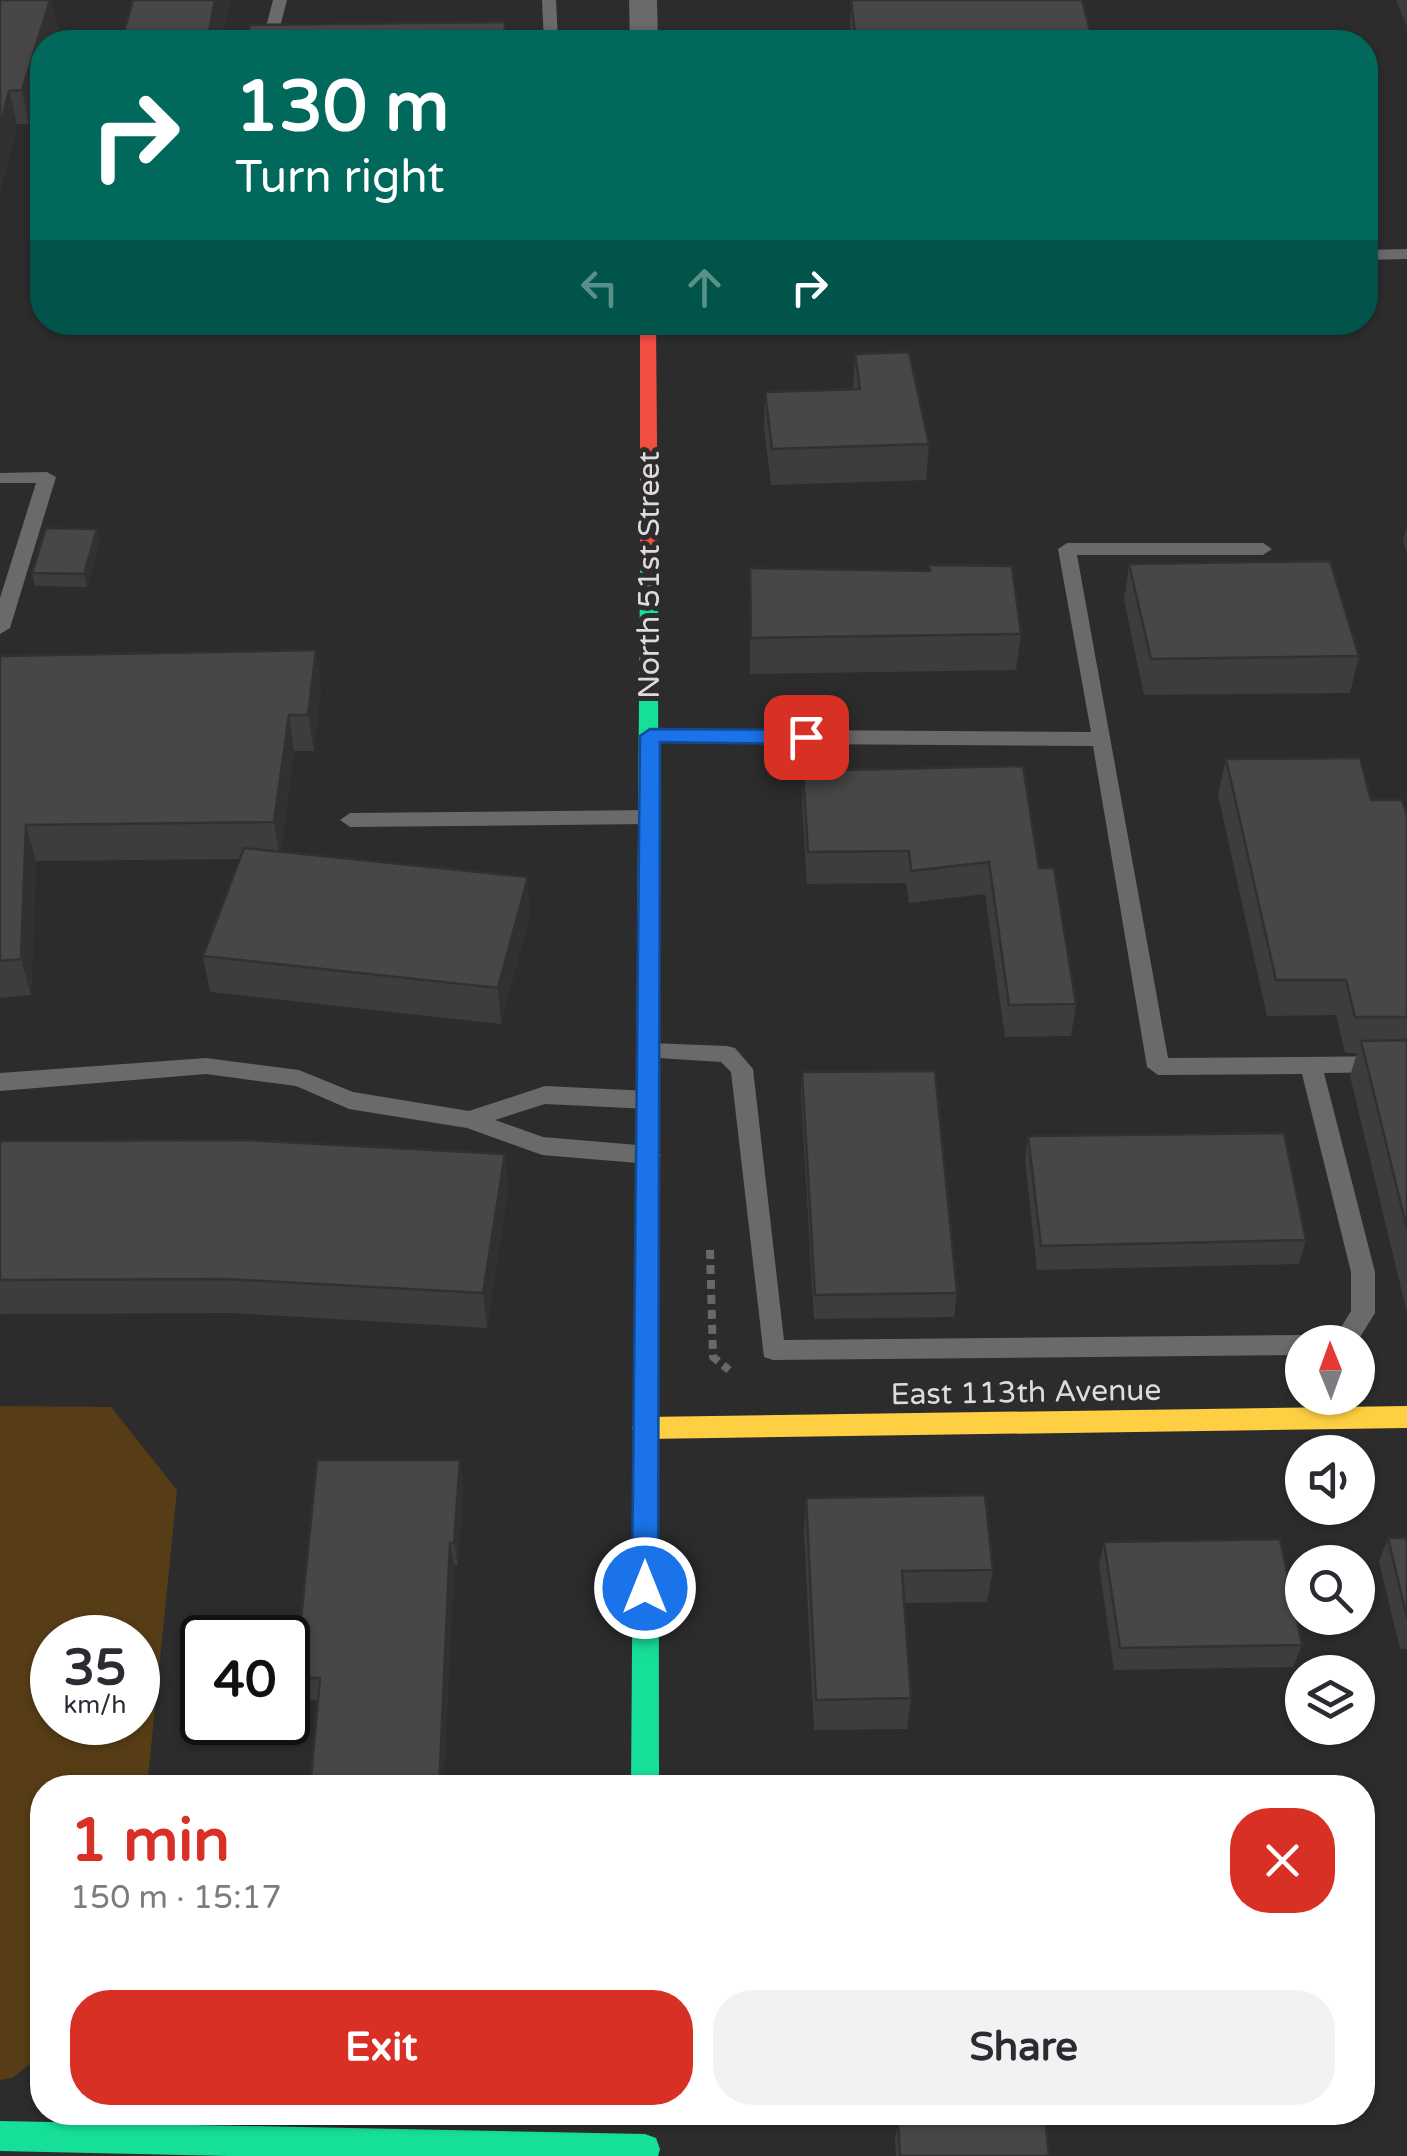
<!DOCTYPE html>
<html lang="en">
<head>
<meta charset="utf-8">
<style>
	body { margin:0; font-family:"Varela Round",sans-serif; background:#f2f2f3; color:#2b2b33; height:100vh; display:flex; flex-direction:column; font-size:38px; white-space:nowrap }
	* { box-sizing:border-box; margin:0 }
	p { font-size:32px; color:#7c7c81 }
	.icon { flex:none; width:55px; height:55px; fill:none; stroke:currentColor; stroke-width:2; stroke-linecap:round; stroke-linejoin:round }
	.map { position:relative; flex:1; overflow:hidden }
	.panel { position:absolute; left:30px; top:1775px; width:1345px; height:350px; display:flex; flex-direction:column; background:#fff; border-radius:40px; box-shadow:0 2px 8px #0004 }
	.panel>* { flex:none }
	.guide { position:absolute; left:30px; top:30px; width:1348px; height:305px; border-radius:40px; box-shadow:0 2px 8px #0004; background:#00695c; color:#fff; overflow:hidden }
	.needle { width:65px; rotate:359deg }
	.controls { position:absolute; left:1285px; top:1325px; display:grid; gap:20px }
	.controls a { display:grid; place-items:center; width:90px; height:90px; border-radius:50%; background:#fff; box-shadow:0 2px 8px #0004; font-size:50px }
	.speed { position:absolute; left:30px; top:1615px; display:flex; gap:20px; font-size:50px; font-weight:700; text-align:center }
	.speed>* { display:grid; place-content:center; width:130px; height:130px; border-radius:50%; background:#fff; box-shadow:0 2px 8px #0004; line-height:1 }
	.speed small { font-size:25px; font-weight:400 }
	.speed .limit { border:5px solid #111; border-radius:15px; background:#fff; color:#111 }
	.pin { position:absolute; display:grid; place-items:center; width:85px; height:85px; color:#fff; margin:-42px; border-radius:20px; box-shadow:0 5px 15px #0006 }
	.me { position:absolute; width:110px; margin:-55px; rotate:0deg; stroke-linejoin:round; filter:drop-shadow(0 0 8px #0008) }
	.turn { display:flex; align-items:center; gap:35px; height:210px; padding:0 40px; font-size:45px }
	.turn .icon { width:130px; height:130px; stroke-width:2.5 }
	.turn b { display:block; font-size:70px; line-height:85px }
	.lanes { display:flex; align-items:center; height:95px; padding:0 40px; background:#0003; justify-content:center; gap:50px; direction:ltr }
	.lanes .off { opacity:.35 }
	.round { display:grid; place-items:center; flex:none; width:105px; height:105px; border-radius:40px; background:#f2f2f3 }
	.summary { display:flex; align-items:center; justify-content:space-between; height:170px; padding:0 40px }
	h1 { font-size:60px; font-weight:800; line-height:75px; color:#d93025 }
	.primary-button { display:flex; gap:20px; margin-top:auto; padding:20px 40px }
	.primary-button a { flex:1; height:115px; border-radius:40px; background:#d93025; color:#fff; font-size:40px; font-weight:800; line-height:115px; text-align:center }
	.primary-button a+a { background:#f2f2f3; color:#2b2b33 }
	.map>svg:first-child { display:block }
	.green { fill:#573d16; fill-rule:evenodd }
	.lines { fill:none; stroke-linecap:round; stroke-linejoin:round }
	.path { stroke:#696868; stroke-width:8; stroke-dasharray:9 6; stroke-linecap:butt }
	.lane { fill:#6b696a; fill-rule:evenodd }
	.street { fill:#6b696a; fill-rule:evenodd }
	.fast { fill:#16e098; fill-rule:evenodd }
	.slow { fill:#ffcf43; fill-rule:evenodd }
	.jam { fill:#f24e42; fill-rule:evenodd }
	.wall { fill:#3e3c3c }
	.shaded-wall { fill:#323131 }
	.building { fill:#484646; stroke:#323131; stroke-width:2.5 }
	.route { fill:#1a73e8; stroke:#114b97; stroke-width:2.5 }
	.labels { text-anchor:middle; stroke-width:10; stroke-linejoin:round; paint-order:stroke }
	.street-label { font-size:30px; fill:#dddbdb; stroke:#2e2b2c }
</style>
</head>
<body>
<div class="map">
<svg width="1407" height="2156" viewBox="0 0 1407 2156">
	<rect width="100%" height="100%" fill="#2d2c2c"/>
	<path class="green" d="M0,1406L111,1407L177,1490L147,1787L42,1788V2055L12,2078L0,2080ZM52,1638H138V1722H52Z"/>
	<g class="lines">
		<path class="path" d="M710,1250L713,1357L729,1370"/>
		<g class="lane">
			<path d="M273,0H287L276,42H262Z"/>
			<path d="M542,0H556L558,42H544Z"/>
			<path d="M1407,249V259L1365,260V250Z"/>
			<path d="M47,472L56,477L10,628L0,634V598L36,483H0V473Z"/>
			<path d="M1067,543H1263L1272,549L1263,555H1077L1168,1058L1407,1056V1072L1324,1073L1375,1272V1313L1357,1342H1332L1351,1311V1272L1302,1074L1158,1075L1147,1067L1093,746L650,743L640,736L650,729L1091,732L1058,549Z"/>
			<path d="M650,810L660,817L650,824L350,827L340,820L350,813Z"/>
			<path d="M650,1043L727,1046L735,1048L753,1069L784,1340L1302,1335L1313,1342H1302V1355L773,1360L764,1357L731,1072L721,1062L642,1057L639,1051L642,1045Z"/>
			<path d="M206,1058L299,1070L353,1092L469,1111L545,1086L649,1091L657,1094L660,1100L657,1106L649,1109L545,1104L495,1120L543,1137L649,1146L657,1149L661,1155L657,1161L649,1164L542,1155L467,1128L349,1109L296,1086L206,1074L0,1091V1073Z"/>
		</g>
		<path class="street" d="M629,0H657L658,42H630Z"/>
		<g class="fast">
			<path d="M649,558L658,564L659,1788H631L640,564Z"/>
			<path d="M0,2121L645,2134L656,2138L660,2149L658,2156H229L0,2151Z"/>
		</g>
		<path class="slow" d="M1407,1406V1428L645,1439L636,1436L632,1428L636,1420L645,1417Z"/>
		<path class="jam" d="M640,322H656L658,564L649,570L640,564Z"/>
	</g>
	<g class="wall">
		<path d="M0,0L58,28L29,124H17L0,191Z"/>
		<path d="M230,0L221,42H126L124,32Z"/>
		<path d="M851,0L1093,42H852L850,26Z"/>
		<path d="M1396,0H1407V27Z"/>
		<path d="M855,354L929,444L926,480L771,485L764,428L765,392L853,390Z"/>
		<path d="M1407,526V553L1403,541Z"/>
		<path d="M100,542L87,587L35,586L32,573Z"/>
		<path d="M1129,564L1359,656L1350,693L1144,695L1124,600Z"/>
		<path d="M750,568L1021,634L1016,670L750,674Z"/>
		<path d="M0,656L321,686L314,751H294L281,852L530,913L501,1024L210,992L203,956L240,859L36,861L31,995L0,998Z"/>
		<path d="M1226,759L1371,800L1407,816V1313L1350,1076L1357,1053H1345L1336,1015L1267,1016L1218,795Z"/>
		<path d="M803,771L1039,868L1076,1004L1071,1036L1005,1037L985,894L909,903L906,883L807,884L802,803Z"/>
		<path d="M802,1072L957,1293L954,1317L814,1319L801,1097Z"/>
		<path d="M1028,1136L1306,1240L1299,1264L1037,1270L1025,1160Z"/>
		<path d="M0,1141L505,1154L508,1189L487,1328L233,1313L0,1314Z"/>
		<path d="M463,1483L458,1565H454L443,1788H310L318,1700H300L295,1678Z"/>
		<path d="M806,1498L993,1570L987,1602L905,1603L911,1698L907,1729L814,1730L804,1531Z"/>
		<path d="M1388,1538H1407V1649H1400L1379,1561Z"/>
		<path d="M1104,1542L1302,1645L1293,1667L1114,1670L1099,1565Z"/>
		<path d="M898,2122L1049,2156H896L895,2139Z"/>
	</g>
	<g class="shaded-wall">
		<path d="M50,0H52L58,28L53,42H42V79L29,124L22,90Z"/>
		<path d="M215,0H230L221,42H211L209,31Z"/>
		<path d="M9,91L17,124L0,191V127Z"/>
		<path d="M97,529L100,542L87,587L84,574Z"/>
		<path d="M316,650L321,686L314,751L308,715Z"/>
		<path d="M289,715L294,751L280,858L274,822Z"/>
		<path d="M26,825L36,861L31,995L21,959Z"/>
		<path d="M528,877L530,913L501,1024L498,988Z"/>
		<path d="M505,1154L508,1189L487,1328L483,1293Z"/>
		<path d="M460,1460L463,1483L458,1565L454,1543Z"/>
		<path d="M450,1543L454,1565L443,1788H439Z"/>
	</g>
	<g class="building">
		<path d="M0,0H50L22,90L9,91L0,127Z"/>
		<path d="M133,0H215L209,31L124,32Z"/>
		<path d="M851,0H1082L1093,42H856Z"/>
		<path d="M505,22L504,42H246L250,25Z"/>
		<path d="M909,352L929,444L772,449L765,392L860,389L855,354Z"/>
		<path d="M46,528L97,529L84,574L32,573Z"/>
		<path d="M1330,561L1359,656L1151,659L1129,564Z"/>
		<path d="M929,565L1012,566L1021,634L751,638L750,568L930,571Z"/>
		<path d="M316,650L308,715H289L274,822L26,825L21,959L0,961V656Z"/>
		<path d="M1360,758L1371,800H1402L1407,816V1017H1355L1346,980H1276L1226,759Z"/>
		<path d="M1023,766L1039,868H1054L1076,1004L1009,1005L989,862L911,871L909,851L808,852L803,771Z"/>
		<path d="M244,848L528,877L498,988L203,956Z"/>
		<path d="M1407,1040V1229L1361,1041Z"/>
		<path d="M935,1071L957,1293L815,1295L802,1072Z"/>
		<path d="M1284,1133L1306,1240L1041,1246L1028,1136Z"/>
		<path d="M246,1140L505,1154L483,1293L224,1279L0,1280V1141Z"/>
		<path d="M317,1460H460L454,1543H450L439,1788H310L320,1678H295Z"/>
		<path d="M985,1495L993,1570L902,1571L911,1698L816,1700L806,1498Z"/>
		<path d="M1388,1538H1407V1618Z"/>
		<path d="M1280,1539L1302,1645L1120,1648L1104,1542Z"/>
		<path d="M1045,2118L1049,2156H900L898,2122Z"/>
	</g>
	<path class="route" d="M650,729L806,730L817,737L806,744L660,742L658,1588L654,1596L645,1599L636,1596L632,1588L640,736Z"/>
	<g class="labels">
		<g class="street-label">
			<text transform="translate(649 575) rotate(-90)" y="10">North 51st Street</text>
			<text transform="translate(1026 1392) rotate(-1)" y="10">East 113th Avenue</text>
		</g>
	</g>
</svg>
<div class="controls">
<a><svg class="needle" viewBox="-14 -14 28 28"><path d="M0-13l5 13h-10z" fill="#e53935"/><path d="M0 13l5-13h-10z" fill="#7c7c81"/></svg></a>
<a><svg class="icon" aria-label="sound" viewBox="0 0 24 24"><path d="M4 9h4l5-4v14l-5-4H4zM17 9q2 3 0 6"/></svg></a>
<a><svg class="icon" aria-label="search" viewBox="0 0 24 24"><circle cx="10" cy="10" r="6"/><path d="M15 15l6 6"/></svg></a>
<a><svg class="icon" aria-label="layers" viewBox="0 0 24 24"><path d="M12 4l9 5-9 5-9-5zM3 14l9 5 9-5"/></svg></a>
</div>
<div class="speed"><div>35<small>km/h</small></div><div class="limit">40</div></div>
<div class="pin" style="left:806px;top:737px;background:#d93025"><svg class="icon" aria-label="arrive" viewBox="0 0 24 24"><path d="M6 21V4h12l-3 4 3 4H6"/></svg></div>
<svg class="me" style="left:645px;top:1588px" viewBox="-20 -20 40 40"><circle r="17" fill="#1a73e8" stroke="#fff" stroke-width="3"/><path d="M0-11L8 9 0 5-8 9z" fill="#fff"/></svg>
<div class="guide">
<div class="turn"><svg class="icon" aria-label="right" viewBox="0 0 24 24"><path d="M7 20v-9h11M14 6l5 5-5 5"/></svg><div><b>130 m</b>Turn right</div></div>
<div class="lanes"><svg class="icon off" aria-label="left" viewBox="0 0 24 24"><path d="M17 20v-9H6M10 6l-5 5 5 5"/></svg><svg class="icon off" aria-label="ahead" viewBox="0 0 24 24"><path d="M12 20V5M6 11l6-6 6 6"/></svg><svg class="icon" aria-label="right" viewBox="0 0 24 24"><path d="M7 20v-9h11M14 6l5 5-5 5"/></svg></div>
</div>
<section class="panel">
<div class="summary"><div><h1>1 min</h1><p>150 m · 15:17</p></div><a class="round" style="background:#d93025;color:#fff"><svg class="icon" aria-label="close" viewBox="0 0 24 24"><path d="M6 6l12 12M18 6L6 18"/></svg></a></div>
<div class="primary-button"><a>Exit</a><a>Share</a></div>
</section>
</div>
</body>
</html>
